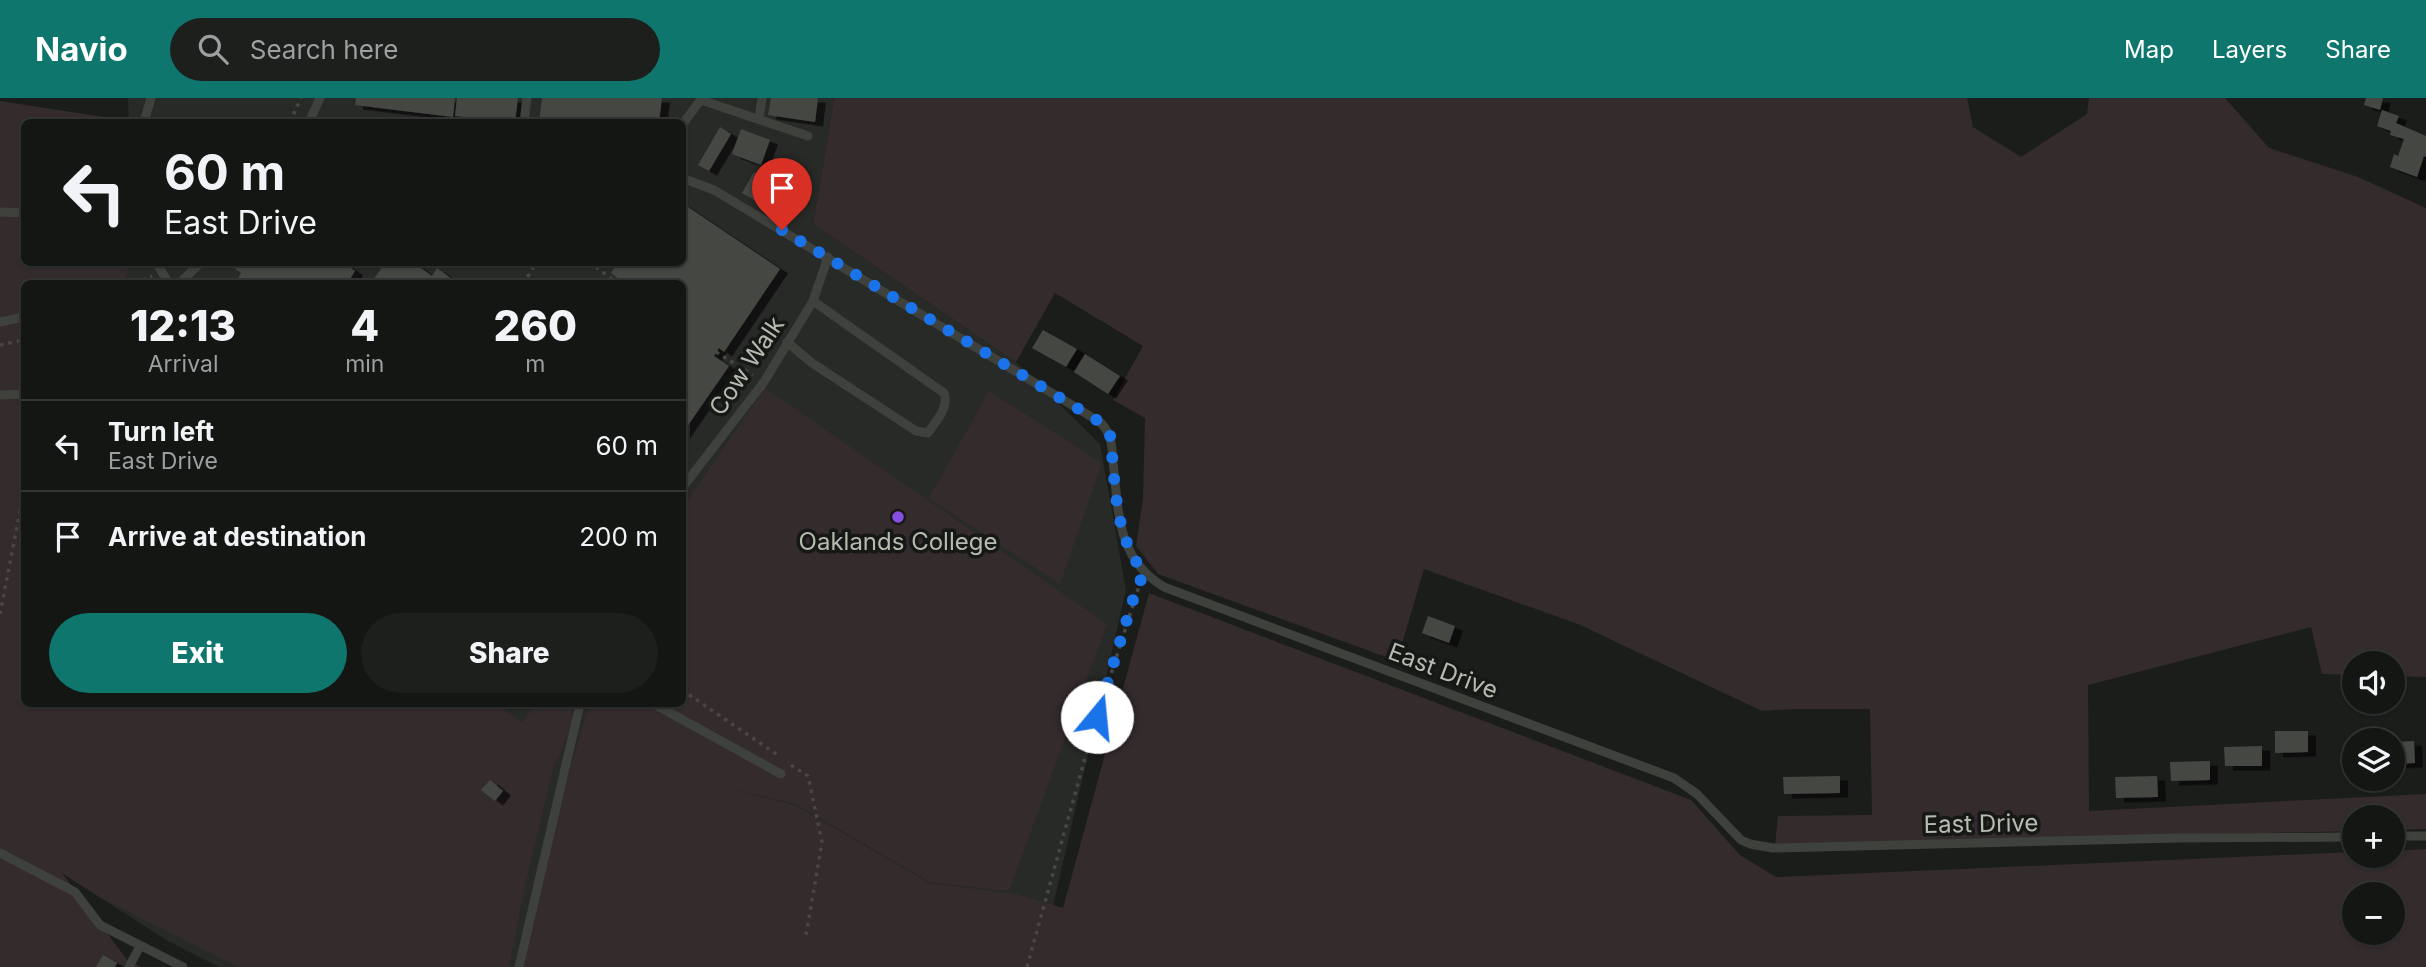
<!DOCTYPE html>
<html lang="en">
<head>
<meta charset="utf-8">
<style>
	body { margin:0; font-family:Inter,sans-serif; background:#1d1f1d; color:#f1f3f6; height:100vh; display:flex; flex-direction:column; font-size:26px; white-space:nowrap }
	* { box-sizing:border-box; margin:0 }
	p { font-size:23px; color:#9d9fa0 }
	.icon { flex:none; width:38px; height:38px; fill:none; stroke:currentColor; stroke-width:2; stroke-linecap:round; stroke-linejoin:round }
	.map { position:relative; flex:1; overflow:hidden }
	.details { position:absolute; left:21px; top:182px; width:665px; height:427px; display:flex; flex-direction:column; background:#141614; border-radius:10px; box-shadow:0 2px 5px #0004,0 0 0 2px #333534 }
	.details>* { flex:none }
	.banner { position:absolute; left:21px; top:21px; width:665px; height:147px; border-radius:10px; box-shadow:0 2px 5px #0004,0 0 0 2px #333534; background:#141614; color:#f1f3f6; overflow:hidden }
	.fabs { position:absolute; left:2342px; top:553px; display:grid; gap:14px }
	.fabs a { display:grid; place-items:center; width:63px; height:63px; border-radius:50%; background:#141614; box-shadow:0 2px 5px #0004,0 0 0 2px #333534; font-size:35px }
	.pin { position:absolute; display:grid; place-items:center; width:60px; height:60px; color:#fff; margin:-72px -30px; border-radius:50% 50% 50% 0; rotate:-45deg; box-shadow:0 0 7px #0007 }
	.pin .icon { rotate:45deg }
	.me { position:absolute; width:77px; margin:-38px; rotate:17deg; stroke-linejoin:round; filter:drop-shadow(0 0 5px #0008) }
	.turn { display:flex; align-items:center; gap:24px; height:147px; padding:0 28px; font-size:32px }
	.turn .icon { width:91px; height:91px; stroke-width:2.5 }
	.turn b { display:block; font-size:49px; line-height:60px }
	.eta { display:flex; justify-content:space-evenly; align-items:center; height:119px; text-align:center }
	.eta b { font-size:42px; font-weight:800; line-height:49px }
	.action { display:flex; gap:14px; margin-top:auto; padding:14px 28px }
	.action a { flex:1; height:80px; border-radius:42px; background:#0f766e; color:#fff; font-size:28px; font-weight:800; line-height:80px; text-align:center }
	.action a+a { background:#1d1f1d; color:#f1f3f6 }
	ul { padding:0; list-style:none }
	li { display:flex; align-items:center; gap:21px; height:91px; padding:0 28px; border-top:2px solid #333534 }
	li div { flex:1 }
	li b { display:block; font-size:26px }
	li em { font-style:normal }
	header { display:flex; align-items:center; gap:42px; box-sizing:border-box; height:98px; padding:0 35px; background:#0f766e; color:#fff }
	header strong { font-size:33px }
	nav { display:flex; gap:38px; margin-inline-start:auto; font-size:24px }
	.search { width:490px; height:63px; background:#1d1f1d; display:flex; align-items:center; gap:18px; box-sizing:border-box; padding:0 24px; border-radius:38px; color:#9d9fa0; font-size:26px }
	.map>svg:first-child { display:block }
	.built { fill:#282a27 }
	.green { fill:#342b2d; fill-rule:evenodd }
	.building { fill:#454743; filter:url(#shadow) }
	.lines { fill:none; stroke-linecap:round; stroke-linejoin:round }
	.path { stroke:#464842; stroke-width:3.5; stroke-dasharray:3.5 5; stroke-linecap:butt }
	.lane { stroke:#3e413c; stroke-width:9 }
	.route { stroke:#1a73e8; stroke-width:12; stroke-dasharray:0 21.6 }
	.poi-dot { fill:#864ee1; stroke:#161816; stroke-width:2.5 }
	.labels { text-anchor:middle; stroke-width:7; stroke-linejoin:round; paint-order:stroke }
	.street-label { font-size:24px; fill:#b6bbaf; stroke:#161816 }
	.poi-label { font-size:24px; fill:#b6bbaf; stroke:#161816 }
</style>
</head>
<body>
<header>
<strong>Navio</strong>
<div class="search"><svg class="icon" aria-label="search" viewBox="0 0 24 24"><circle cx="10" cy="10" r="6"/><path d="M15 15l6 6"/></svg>Search here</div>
<nav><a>Map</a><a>Layers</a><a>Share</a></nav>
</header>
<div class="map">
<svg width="2426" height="869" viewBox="0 0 2426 869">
	<defs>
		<filter id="shadow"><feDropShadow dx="8" dy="4.5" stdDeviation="0" flood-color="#0009"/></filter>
	</defs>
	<rect width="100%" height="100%" fill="#1b1d1b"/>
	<path class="built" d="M128,0H834L813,126L1016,264L1100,346L1126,492L1039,869H219L168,843L60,774L0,575L24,606H682V186L123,185L131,164H682V24H129Z"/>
	<g class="green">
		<path d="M834,0H1967L1973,29L2021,59L2087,16L2089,0H2225L2269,50L2358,79L2426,110V579L2392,578V565H2354V577L2322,576L2311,529L2088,587L2089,713L2426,696V731L2392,732V719H2354V733L1775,747L1778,718L1872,717L1870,611H1792L1762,613L1578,526L1424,471L1397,563L1158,476L1136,448L1143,401L1145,320L1113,302L1143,248L1055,195L1016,264L813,126Z"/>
		<path d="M0,3L117,21V24H24V164L131,165L123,185L24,186V606H497L522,625L535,606H572C573,627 563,652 553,670L523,797L509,869H239L101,800L62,775L128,863L142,869H0Z"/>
		<path d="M765,290L1107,526L1009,793L930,784L796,706L716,687L796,708L929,785L1016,796L1063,810L1149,495L1691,702L1740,757L1776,779L2354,754V758H2392V753L2426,751V869H524C542,781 562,691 590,606H682L683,409ZM2354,796H2392V835H2354Z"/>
		<path d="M989,293L1102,365L1060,486L929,400Z"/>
	</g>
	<g class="building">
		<path d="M356,0H455L453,19L355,7Z"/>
		<path d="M457,0H518L515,24L455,18Z"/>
		<path d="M542,0H662L659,24H539Z"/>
		<path d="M771,0H818L815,24L768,17Z"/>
		<path d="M2366,0H2383L2380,12L2364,7Z"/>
		<path d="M2382,12L2399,18L2396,25L2426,38V59L2424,58L2417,79L2390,69L2394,56L2398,58L2404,41L2390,37L2391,33L2377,28Z"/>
		<path d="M720,29L731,36L709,73L698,67Z"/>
		<path d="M741,31L770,42L761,67L732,56Z"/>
		<path d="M754,74L785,92L773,113L742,95Z"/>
		<path d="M682,105L780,171L724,254L719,250L714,258L729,268L682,336V230L685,226L682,225V186H625L611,175L618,164H682Z"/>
		<path d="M226,164H343L355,173L347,186H235L241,175Z"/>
		<path d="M386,164H413L432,178L437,170L452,181L449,186H370Z"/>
		<path d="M1043,232L1077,251L1066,269L1032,250Z"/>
		<path d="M1085,256L1120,278L1108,296L1074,274Z"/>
		<path d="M1428,518L1455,528L1449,545L1422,535Z"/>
		<path d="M2275,633H2308V654L2275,655Z"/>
		<path d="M2414,643L2415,665L2392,666V644Z"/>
		<path d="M2262,648V668H2225L2224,649Z"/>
		<path d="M2210,663V682L2171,683L2170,664Z"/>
		<path d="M1840,678V695L1784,696L1783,679Z"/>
		<path d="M2157,678L2158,699L2116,700L2115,679Z"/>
		<path d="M490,682L503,693L495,703L481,692Z"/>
		<path d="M103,857L117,865L115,869H96Z"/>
	</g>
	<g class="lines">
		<g class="path">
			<path d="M290,24L301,0"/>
			<path d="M589,164L619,186"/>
			<path d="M135,186L152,178"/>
			<path d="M523,186L537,164"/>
			<path d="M0,247L24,242"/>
			<path d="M716,254L753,277"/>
			<path d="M0,516L24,393"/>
			<path d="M682,592L779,658"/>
			<path d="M791,667L808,678L822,744L806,837"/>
			<path d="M1027,869L1090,642L1140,485"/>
		</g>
		<g class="lane">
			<path d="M701,2L808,38"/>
			<path d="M759,21L762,0"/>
			<path d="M144,24L151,0"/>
			<path d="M309,24L320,0"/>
			<path d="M524,24L527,0"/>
			<path d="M682,27L702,0"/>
			<path d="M682,80L714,92L1100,324C1112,336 1112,348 1113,364C1119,414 1116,460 1164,489L1674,680L1697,696L1741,742L1750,746L1773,750L2178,740L2354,739"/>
			<path d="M0,114L24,115"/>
			<path d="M156,164L169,186"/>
			<path d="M179,186L201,164"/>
			<path d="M0,224L24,219"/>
			<path d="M787,244L812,265L916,333L928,335C936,322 949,311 944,295L813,203"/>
			<path d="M0,297L24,296"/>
			<path d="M682,390L764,284L813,203L828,159"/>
			<path d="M654,606L781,676"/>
			<path d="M2392,738H2426"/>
			<path d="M0,755L75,794L100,827L183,869"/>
			<path d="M129,869L140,848"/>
			<path d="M519,869L580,606"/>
		</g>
	</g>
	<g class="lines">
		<path class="route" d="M782,132L1077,310L1100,324L1110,337C1116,386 1113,435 1144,475L1136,492L1097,619"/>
	</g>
	<circle class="poi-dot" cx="898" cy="419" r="7"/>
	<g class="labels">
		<g class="street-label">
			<text transform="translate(747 268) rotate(-56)" y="8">Cow Walk</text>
			<text transform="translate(1443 573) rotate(21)" y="8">East Drive</text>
			<text transform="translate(1981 726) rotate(-1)" y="8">East Drive</text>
		</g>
		<g class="poi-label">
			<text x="898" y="452">Oaklands College</text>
		</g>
	</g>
</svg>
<div class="fabs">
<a><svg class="icon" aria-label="sound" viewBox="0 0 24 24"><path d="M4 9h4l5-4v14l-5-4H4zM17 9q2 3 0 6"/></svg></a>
<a><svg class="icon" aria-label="layers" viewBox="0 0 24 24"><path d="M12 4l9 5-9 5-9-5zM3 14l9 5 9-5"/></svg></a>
<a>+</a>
<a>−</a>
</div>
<div class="pin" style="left:782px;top:132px;background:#d93025"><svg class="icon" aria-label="arrive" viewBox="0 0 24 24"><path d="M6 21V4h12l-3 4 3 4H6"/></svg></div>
<svg class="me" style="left:1097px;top:619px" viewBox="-20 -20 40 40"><circle r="19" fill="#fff"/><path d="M0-13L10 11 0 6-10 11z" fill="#1a73e8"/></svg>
<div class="banner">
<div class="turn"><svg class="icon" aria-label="left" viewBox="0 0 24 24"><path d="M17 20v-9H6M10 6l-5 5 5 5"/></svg><div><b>60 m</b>East Drive</div></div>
</div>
<section class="details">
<div class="eta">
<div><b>12:13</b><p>Arrival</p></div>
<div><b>4</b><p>min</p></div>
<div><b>260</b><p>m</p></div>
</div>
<ul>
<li><svg class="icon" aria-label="left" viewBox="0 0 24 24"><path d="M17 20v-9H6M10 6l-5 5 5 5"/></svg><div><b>Turn left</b><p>East Drive</p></div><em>60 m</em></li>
<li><svg class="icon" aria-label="arrive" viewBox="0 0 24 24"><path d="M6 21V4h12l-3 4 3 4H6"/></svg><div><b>Arrive at destination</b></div><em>200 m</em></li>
</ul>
<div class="action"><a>Exit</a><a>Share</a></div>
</section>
</div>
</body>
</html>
